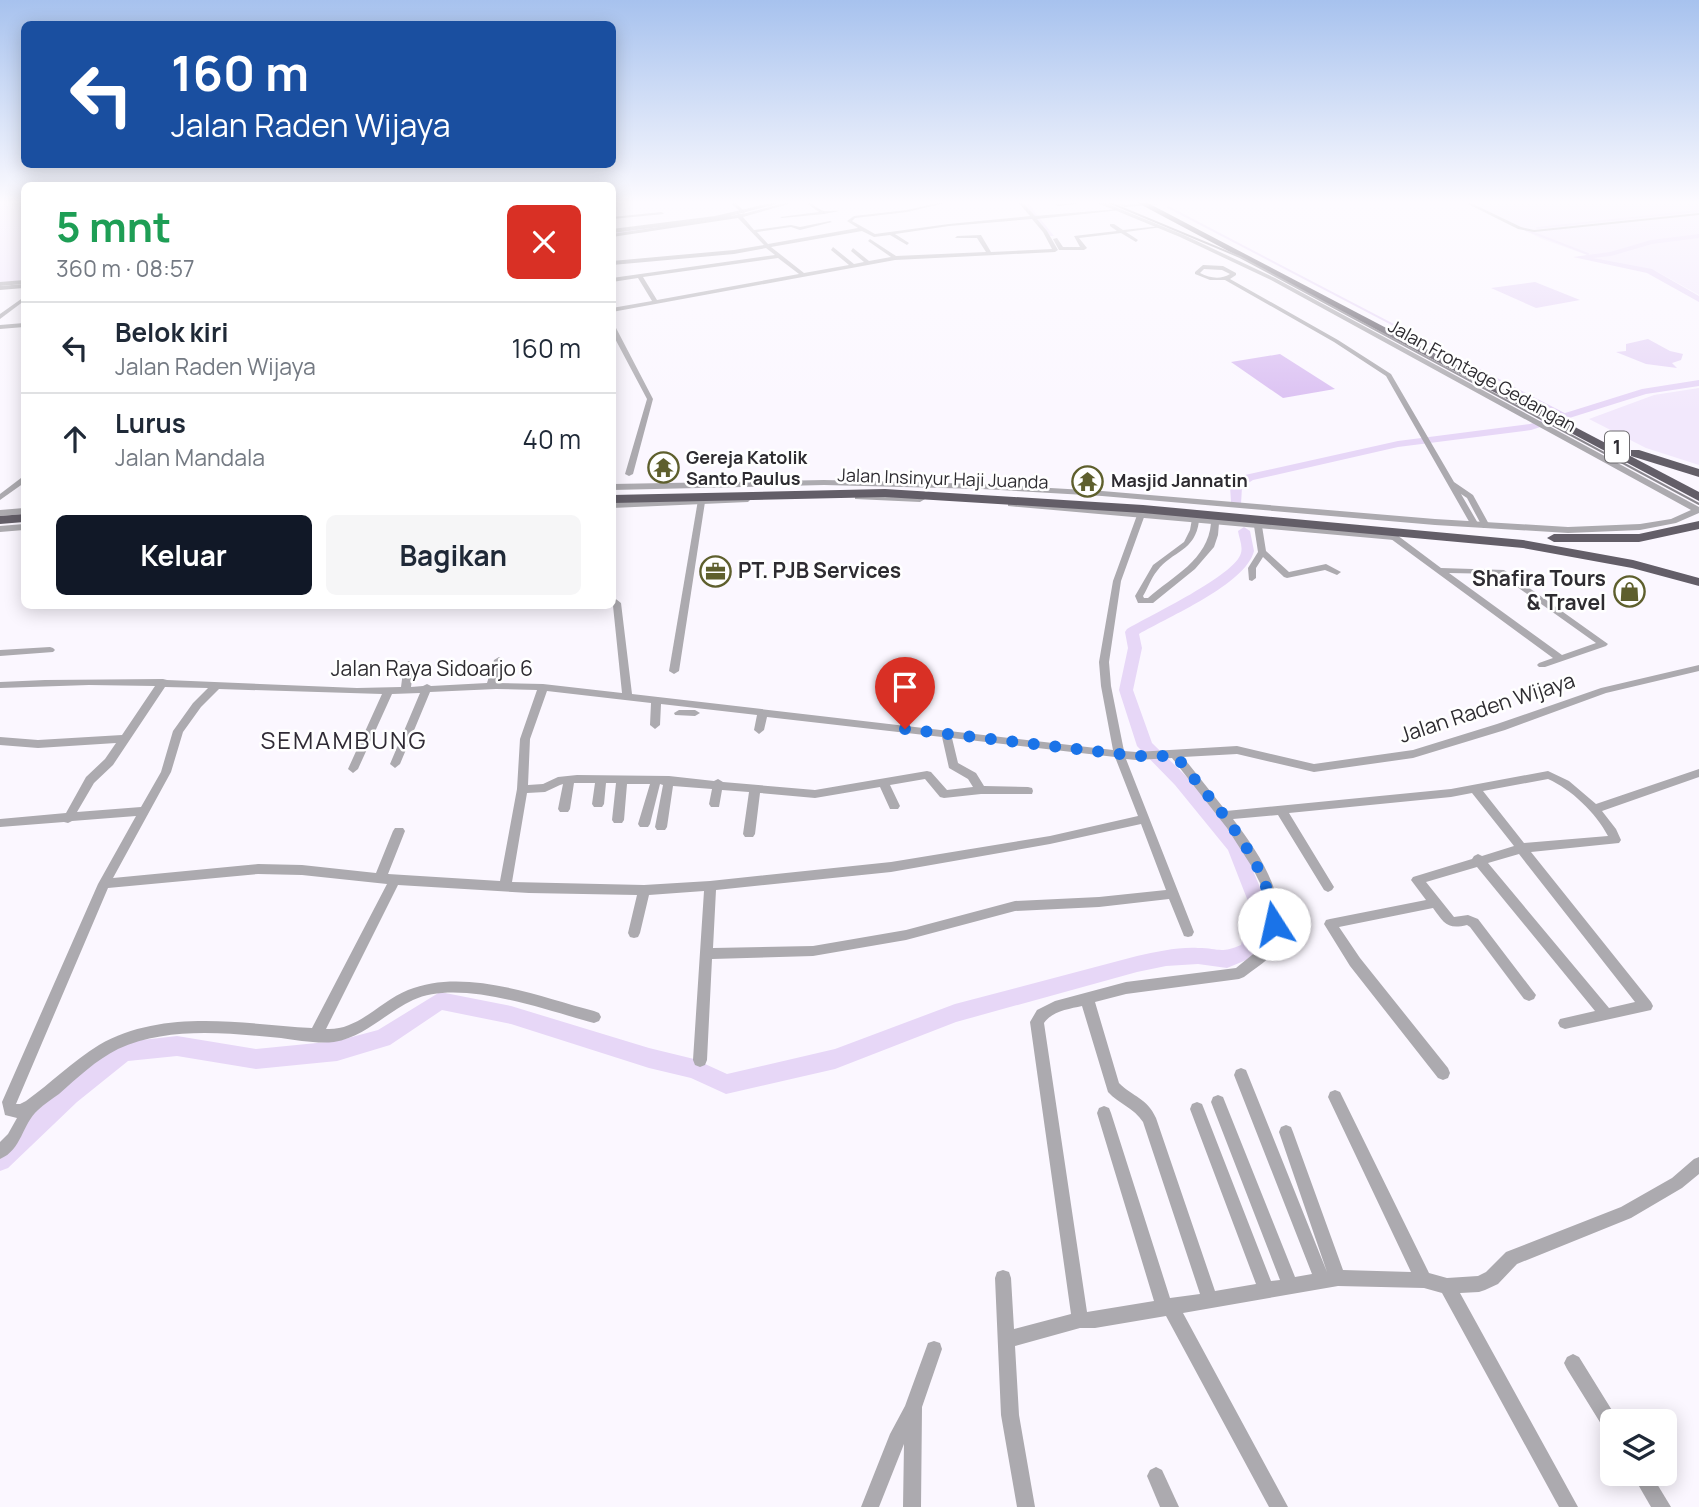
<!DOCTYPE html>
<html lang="id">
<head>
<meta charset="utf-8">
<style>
	body { margin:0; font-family:Manrope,sans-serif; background:#f6f6f7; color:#1f2937; height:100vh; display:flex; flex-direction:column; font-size:26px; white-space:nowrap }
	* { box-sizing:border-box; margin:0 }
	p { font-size:23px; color:#747a83 }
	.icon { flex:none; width:38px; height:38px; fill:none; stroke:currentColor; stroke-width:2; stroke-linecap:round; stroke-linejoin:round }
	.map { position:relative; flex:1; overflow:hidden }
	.drawer { position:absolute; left:21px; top:182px; width:595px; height:427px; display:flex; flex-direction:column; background:#fff; border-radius:10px; box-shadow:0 4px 18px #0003 }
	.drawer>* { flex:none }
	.hud { position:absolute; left:21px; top:21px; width:595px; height:147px; border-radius:10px; box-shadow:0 4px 18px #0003; background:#1a4fa0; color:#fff; overflow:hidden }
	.buttons { position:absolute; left:1600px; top:1409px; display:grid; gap:14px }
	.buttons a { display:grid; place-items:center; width:77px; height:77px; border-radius:10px; background:#fff; box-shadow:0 4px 18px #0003; font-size:35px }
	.pin { position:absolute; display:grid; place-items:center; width:60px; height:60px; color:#fff; margin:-72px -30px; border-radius:50% 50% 50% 0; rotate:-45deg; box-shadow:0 0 7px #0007 }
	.pin .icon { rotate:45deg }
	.me { position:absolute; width:77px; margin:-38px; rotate:350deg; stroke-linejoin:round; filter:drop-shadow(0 0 5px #0008) }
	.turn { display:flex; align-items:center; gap:24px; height:147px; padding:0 35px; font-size:32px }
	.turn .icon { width:91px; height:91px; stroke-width:2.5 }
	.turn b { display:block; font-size:49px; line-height:60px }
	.round { display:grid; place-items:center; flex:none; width:74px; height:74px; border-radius:10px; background:#f6f6f7 }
	.overview { display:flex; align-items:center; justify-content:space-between; height:119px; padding:0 35px }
	h1 { font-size:42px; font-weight:700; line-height:52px; color:#1e9e55 }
	.primary-button { display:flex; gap:14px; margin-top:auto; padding:14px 35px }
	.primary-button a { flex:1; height:80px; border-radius:10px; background:#111827; color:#fff; font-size:28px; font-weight:700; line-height:80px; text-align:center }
	.primary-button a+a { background:#f6f6f7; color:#1f2937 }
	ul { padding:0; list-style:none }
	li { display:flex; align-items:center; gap:21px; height:91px; padding:0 35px; border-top:2px solid #e0e1e3 }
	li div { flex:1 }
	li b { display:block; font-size:26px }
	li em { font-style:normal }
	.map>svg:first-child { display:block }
	.built { fill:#f2e8fc }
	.green { fill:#dabff2 }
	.water { fill:#e7d7f7 }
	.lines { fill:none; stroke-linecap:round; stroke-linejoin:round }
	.stream { stroke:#e7d7f7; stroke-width:2 }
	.river { fill:#e7d7f7; fill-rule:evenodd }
	.minor { fill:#acaaaf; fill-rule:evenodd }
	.tertiary { fill:#acaaaf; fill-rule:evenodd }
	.trunk { fill:#635e68; fill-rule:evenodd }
	.rail { stroke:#8b888f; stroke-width:2 }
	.route { stroke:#1a73e8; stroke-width:12; stroke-dasharray:0 21.6 }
	.labels { text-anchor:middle; stroke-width:5; stroke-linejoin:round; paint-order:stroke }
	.far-street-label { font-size:18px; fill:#2e2c31; stroke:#fff }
	.far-poi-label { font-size:18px; font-weight:bold; fill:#2e2c31; stroke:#fff; text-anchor:start }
	.shield { fill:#fff; stroke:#6d6b6f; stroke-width:2 }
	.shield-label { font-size:19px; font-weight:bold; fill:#2e2c31 }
	.poi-label { font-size:21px; font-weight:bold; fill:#2e2c31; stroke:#fff; text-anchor:start }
	.street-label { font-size:21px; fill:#2e2c31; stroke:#fff }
	.quarter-label { font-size:24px; letter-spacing:2px; fill:#302b35; stroke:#fff }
</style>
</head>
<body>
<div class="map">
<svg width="1699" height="1507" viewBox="0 0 1699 1507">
	<rect width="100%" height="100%" fill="#fbf7ff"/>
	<g class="built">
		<path d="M0,202H24V280L0,283Z"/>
		<path d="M1465,202H1699V295L1656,271L1578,257L1587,255L1542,239Z"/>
		<path d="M1699,388V465L1646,448L1589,419L1654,395Z"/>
	</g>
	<path class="green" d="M1280,354L1335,389L1283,398L1231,362Z"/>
	<g class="water">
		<path d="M1535,282L1580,300L1536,308L1491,288Z"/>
		<path d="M1648,339L1670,351L1683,354L1681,360L1672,363L1677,368L1646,364L1616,352L1626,351V344Z"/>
	</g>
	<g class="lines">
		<g class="stream">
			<path d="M1168,207L1568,416"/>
			<path d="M1537,228L1698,211"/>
			<path d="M1526,230L1588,254"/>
		</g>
		<g class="river">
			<path d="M1020,202H1027L1054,236H1048Z"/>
			<path d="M651,228L648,232L612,235V231Z"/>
			<path d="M1699,234V238L1652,244L1611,256L1593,258L1652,269L1699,296V302L1647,273L1573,257L1610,252L1651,240Z"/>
			<path d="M1699,380V386L1646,394L1531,430L1398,447L1253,480L1242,487L1241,504L1237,506L1231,502L1230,486L1245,475L1398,441L1530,424L1642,389Z"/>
			<path d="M1244,527L1250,531L1254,551C1246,584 1168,617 1139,634L1142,648L1133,690L1152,743L1187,777L1241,842L1269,909L1256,956L1227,968L1198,964L1166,966L1137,972L956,1022L835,1069L726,1094L691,1078L649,1068L511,1024L442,1010L390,1045L337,1061L256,1069L177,1056L128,1061L77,1102L8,1168L0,1171V1145L61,1088L117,1045L124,1042L177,1036L256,1049L337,1041L378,1030L440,992L511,1006L649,1048L694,1059L727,1074L835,1049L955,1004L1137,956C1157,952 1177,947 1198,948C1218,948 1220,954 1241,945L1251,909L1228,850L1175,785L1137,746L1119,690L1128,648L1125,632L1127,629C1149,616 1236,575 1241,553C1243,546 1239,538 1238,531Z"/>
		</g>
		<g class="minor">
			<path d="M698,202H703V203L701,204Z"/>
			<path d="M730,202H735L745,212L743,214L788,202H795L743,217L754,230L791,225L800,227L830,221L832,222L800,230L791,227L757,232L768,244L858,228L847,221L854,216L907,210L941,202H949L907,212L855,218L852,221L875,234L949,224L1030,216L1018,202H1022L1035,216L1119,209L1121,210L1037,219L1047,231L1058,250L1055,252L895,260L612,312V308L652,301L638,278L612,282V278L775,255L766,248L734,254L612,265V261L734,250L764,245L738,218L612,237V234L736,215L738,214H743ZM1032,219L1043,232L1052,249L991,252L981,235L957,236L955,238H977L986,252L896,256L870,239L868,241L891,257L869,261L853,248L851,251L864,262L854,264L833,247L831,250L849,265L804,273L771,247L862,231L874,237L890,235L907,245L909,243L895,234L949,226ZM778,258L799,274L657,300L643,277Z"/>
			<path d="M805,202C813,202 816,209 824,211C829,212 835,210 839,211L824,214L782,218L780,217L819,212Z"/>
			<path d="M1077,202H1094L1058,206L1056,205Z"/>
			<path d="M1112,202L1125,205L1183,202L1125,207Z"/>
			<path d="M1464,202H1469L1521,227L1534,230L1699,213V215L1534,232L1518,229Z"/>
			<path d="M662,212L664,214L612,219V217Z"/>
			<path d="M1110,224H1114L1123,230L1160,226L1162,227L1126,232L1138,240L1136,242L1121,233L1079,238L1087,248L1084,250H1059L1053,239L1057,238L1063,247H1080L1074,236L1117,231L1110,226Z"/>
			<path d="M1203,265L1223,266L1236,273V275L1230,279L1338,340L1391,374L1454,482L1473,495L1490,526L1489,528H1483L1467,498L1461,494L1479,525L1475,527L1471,525L1386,376L1334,342L1225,280H1210L1195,274V272ZM1204,269L1222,270L1230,274C1220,280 1210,278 1200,273Z"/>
			<path d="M24,284V288L0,290V286Z"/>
			<path d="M24,297V301L0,319V314Z"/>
			<path d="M24,323V327L0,329V325Z"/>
			<path d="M612,324L615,326L653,399L633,474L629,476L625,474L647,399L612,333Z"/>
			<path d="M21,478H24V483L0,500V494Z"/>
			<path d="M698,500H701L705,502L679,671L674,674L669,671Z"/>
			<path d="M1140,507H1146L1147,509L1121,581L1109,662L1111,686L1124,751L1136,752L1237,746L1314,764L1413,750L1497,724L1601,688L1699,665V671L1606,693L1505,730L1413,758L1314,772L1237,754L1183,757L1226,811L1451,789L1548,771L1569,781L1596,804L1699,769V777L1602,811L1616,829L1621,840L1619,843L1531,852L1651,1002L1653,1006L1651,1010L1565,1029L1560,1027L1558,1023L1560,1019L1595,1011L1477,867L1426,882L1454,917L1468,915L1478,919L1536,995L1534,999L1529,1001L1524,999L1470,927L1467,925C1447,930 1444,923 1433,908L1339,927L1360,958L1448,1068L1450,1073L1448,1078L1443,1080L1438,1078L1350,966L1324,924L1326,920L1330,919L1426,900L1411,880L1413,877L1472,859L1474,856L1478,854L1482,856L1514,846L1472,793L1451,797L1289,813L1334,887L1332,890L1328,892L1324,890L1278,815L1233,819C1257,851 1285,890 1278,932C1277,938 1277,948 1273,953C1266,962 1253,970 1244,977L1239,979L1126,994L1095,1002L1119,1083C1133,1097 1147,1098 1156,1118L1215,1291L1256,1284L1190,1109L1192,1104L1197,1102L1202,1104L1204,1109L1271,1281L1280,1280L1211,1102L1213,1097L1218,1095L1223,1097L1295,1277L1312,1274L1234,1075L1236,1070L1241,1068L1246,1070L1248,1075L1327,1272L1279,1132L1281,1127L1286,1125L1291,1127L1293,1132L1343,1270L1411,1272L1328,1097L1330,1092L1335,1090L1340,1092L1429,1273L1447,1278L1478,1276L1486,1272L1506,1252L1621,1207L1672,1178L1694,1159L1699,1157V1174L1682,1188L1631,1218L1517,1264L1498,1284L1485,1290L1479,1292L1460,1293L1578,1507H1559L1442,1293L1424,1288L1338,1286L1183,1313L1288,1507H1269L1166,1316L1095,1328H1080L1015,1346L1019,1415L1035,1507H1017L1001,1415L995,1278L997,1272L1003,1270L1009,1272L1011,1278L1014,1329L1071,1314L1030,1022L1037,1010L1055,1001L1126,982L1236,968L1263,946L1268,913L1266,901L1260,883L1252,867L1227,828L1172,758L1136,760L1126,759L1194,932L1192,936L1188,937L1184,936L1169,899L1099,907L1015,911L906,940L813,956L712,959L707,1060L705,1065L700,1067L695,1065L693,1060L704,891L649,895L640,933L638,937L634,938L630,937L628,933L637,895L529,893L398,885L326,1029C358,1031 380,1001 408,990C465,967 537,996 594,1011L599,1013L601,1017L599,1021L594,1023C545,1010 460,978 413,1000C385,1013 365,1037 334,1042C317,1044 297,1040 281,1038C228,1033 168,1026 118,1049C96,1060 77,1078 59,1094C52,1099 44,1104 38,1110C22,1124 22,1150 0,1159V1142L8,1134L17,1118L5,1115L2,1102L98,884L136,816L72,821L68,823L64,822L0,827V819L66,813L86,777L105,759L116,743L38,748L0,745V737L38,740L122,735L155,686L89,685L0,688V682L45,680L163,679L167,680L357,688L401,687L404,664L409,661L414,664L411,687L423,686L427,684L431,686L487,683L494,660L499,657L504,660L497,683L543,684L622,693L612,596L621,603L632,694L1113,750L1101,686L1099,662L1113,581ZM165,687L208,688L193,703L173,731L161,772L141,807L77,812L94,783L113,765ZM219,689L382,694L348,769L353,773L358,769L392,694L420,693L390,764L395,768L400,764L430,692L496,689L537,690L520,739L517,789L500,881L388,874L405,831L403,828H395L393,831L376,873L302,865L258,864L113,878L171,772L183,732L201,707ZM547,691L651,703L650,725L655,729L660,725L661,704L757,715L754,730L759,734L764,730L767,717L942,737L949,768L968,779L973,787L947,790L931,772L927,771L815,790L723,782L718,779L714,781L669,776L577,775L558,777L543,784L528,785L530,739ZM952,738L1115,757L1138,816L1050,836L891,862L710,881L644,885L512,882L527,793L545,792L560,785L563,784L558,809L560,812H568L570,809L574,783H595L592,804L594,807H602L604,804L606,783H616L612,820L614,823H622L624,820L627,784H650L638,824L640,827H648L650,824L660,784L663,785L655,827L657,830H665L667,827L673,786L712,789L709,804L711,807H719L722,790L749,792L743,834L745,837H753L755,834L760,793L815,798L880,787L890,809H898L900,806L890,785L925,779L940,797L944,798L981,794H1032L1033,791L1032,788L1028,787L984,786L976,773L958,763ZM1548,779C1571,789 1596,813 1608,836L1524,843L1483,791ZM1141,824L1166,890L1099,897L1015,901L906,930L813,946L713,948L716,890L891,872L1050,844ZM1519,854L1635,1002L1609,1008L1488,863ZM258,874L302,875L387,884L312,1028C242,1024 164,1008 99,1045C73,1061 51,1083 26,1101L20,1104H16L108,888ZM1082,1006L1108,1092C1119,1104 1134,1108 1143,1122L1200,1294L1170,1298L1111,1113L1109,1108L1104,1106L1099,1108L1097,1113L1154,1301L1087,1312L1044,1023C1052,1011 1069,1009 1082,1006Z"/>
			<path d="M1192,519H1198L1199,521C1195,552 1173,550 1157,571C1151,578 1148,588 1143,596L1144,598H1148C1173,576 1208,560 1211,523L1215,521L1219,523L1218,535L1214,547L1195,569L1153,603H1138L1135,596L1153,565L1184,542L1190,530Z"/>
			<path d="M1255,524H1258L1262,526L1266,551L1289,572L1326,564L1341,572L1337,575L1325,570L1287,578L1284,577L1263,557L1256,568V578L1252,581L1249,580L1248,568L1258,552L1254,526Z"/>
			<path d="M1391,535H1397L1441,568L1504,570L1608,644L1606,646L1545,667H1539L1537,665L1539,663L1553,658L1391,539ZM1449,573L1499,574L1596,643L1562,655Z"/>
			<path d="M50,647L53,648L55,650L53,652L0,656V650Z"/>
			<path d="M679,710H695L700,713L695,716L675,715L674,713Z"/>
			<path d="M934,1341L940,1343L942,1349L922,1407L921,1507H903L904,1444L879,1507H861L890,1434L905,1406L928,1343Z"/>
			<path d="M1573,1354L1579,1357L1618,1420L1619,1421H1612V1435L1606,1432L1567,1369L1564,1363L1567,1357Z"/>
			<path d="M1156,1467L1162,1470L1179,1507H1160L1147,1476L1150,1470Z"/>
			<path d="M1632,1474H1651L1671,1507H1651Z"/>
		</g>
		<g class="tertiary">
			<path d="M775,202H784L715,220L612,233V229L715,216Z"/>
			<path d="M1095,202H1103L1184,235L1275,278L1699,507V513L1676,523L1640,530L1568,533L1435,525L1102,496L982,489L824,485L612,490V484L824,480L982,484L1102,491L1435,519L1568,527L1640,524L1671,519L1691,510L1271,280L1180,237Z"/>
			<path d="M24,280V284L0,286V282Z"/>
			<path d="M858,494L920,496L925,499L920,502L855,499V495Z"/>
			<path d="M745,497L750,500L748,502L612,508V502Z"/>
			<path d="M1011,501L1394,534L1399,537L1394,540L1008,506V502Z"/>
			<path d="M24,508V514L0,516V510Z"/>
			<path d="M24,524V530L0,532V526Z"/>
		</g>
		<g class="trunk">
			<path d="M1136,202H1146L1699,492V501Z"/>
			<path d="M1631,450H1639L1699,469V477L1631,456Z"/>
			<path d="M885,489L1143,505L1523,540L1633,560L1699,578V586L1632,568L1523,548L1143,513L885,497L612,503V495Z"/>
			<path d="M24,514V522L0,524V516Z"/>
			<path d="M1699,521V529L1639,542H1554L1547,538L1554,534H1639Z"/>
		</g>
		<path class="rail" d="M1108,202L1240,257L1699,504"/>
	</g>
	<linearGradient id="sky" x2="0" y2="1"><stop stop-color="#a7c2ee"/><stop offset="0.49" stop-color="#fdfbff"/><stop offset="1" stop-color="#fdfbff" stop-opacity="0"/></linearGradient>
	<rect width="1699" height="413" fill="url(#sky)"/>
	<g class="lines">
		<path class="route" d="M905,729L1136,756H1176C1214,805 1270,860 1274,924"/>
	</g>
	<defs>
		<symbol id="temple-ring" viewBox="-11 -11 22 22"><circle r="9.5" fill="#fff" stroke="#5e5f2d" stroke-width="1.5"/><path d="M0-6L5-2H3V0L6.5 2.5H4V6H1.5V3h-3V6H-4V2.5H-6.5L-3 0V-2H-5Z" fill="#5e5f2d"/></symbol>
		<symbol id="office-ring" viewBox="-11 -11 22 22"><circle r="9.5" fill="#fff" stroke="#5e5f2d" stroke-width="1.5"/><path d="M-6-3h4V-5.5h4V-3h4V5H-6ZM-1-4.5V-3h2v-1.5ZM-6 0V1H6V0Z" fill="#5e5f2d"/></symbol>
		<symbol id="shop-ring" viewBox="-11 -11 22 22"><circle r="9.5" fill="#fff" stroke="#5e5f2d" stroke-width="1.5"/><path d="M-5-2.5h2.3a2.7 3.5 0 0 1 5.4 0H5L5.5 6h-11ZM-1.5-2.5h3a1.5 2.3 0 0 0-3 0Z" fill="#5e5f2d"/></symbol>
	</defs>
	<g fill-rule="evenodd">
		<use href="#temple-ring" x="646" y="450" width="35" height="35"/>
		<use href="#temple-ring" x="1070" y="464" width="35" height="35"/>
		<use href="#office-ring" x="698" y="554" width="35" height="35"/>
		<use href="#shop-ring" x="1612" y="574" width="35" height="35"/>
	</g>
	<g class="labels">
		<g class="far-street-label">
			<text transform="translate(1482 376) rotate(29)" y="6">Jalan Frontage Gedangan</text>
			<text transform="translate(943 479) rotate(2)" y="6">Jalan Insinyur Haji Juanda</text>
		</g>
		<g class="far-poi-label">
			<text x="686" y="464">Gereja Katolik<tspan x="686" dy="21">Santo Paulus</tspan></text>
			<text x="1111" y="487">Masjid Jannatin</text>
		</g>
		<rect class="shield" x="1605" y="431.5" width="24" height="31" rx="5"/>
		<g class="shield-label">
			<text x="1617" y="454">1</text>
		</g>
		<g class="poi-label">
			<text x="738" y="578">PT. PJB Services</text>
			<text x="1606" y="586" text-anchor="end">Shafira Tours<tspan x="1606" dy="24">&amp; Travel</tspan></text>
		</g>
		<g class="street-label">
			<text x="432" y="676">Jalan Raya Sidoarjo 6</text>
			<text transform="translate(1487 708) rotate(-18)" y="7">Jalan Raden Wijaya</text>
		</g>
		<g class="quarter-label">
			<text x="344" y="749">SEMAMBUNG</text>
		</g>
	</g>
</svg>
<div class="buttons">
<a><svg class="icon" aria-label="layers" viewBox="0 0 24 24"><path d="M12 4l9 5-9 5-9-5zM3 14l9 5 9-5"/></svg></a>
</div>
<div class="pin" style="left:905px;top:729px;background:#d93025"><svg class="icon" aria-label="arrive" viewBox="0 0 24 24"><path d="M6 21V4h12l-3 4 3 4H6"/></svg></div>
<svg class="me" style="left:1274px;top:924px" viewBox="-20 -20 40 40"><circle r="19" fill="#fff"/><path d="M0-13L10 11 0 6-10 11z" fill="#1a73e8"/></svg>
<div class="hud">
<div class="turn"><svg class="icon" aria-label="left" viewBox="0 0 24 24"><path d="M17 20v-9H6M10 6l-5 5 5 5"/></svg><div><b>160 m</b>Jalan Raden Wijaya</div></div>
</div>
<section class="drawer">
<div class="overview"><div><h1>5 mnt</h1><p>360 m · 08:57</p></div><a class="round" style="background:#d93025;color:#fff"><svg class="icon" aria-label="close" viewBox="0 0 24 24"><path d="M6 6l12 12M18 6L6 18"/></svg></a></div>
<ul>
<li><svg class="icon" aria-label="left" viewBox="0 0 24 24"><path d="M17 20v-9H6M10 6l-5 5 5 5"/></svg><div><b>Belok kiri</b><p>Jalan Raden Wijaya</p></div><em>160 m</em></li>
<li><svg class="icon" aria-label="ahead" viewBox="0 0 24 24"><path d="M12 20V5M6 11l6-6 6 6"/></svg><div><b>Lurus</b><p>Jalan Mandala</p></div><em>40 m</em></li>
</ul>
<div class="primary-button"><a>Keluar</a><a>Bagikan</a></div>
</section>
</div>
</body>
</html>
